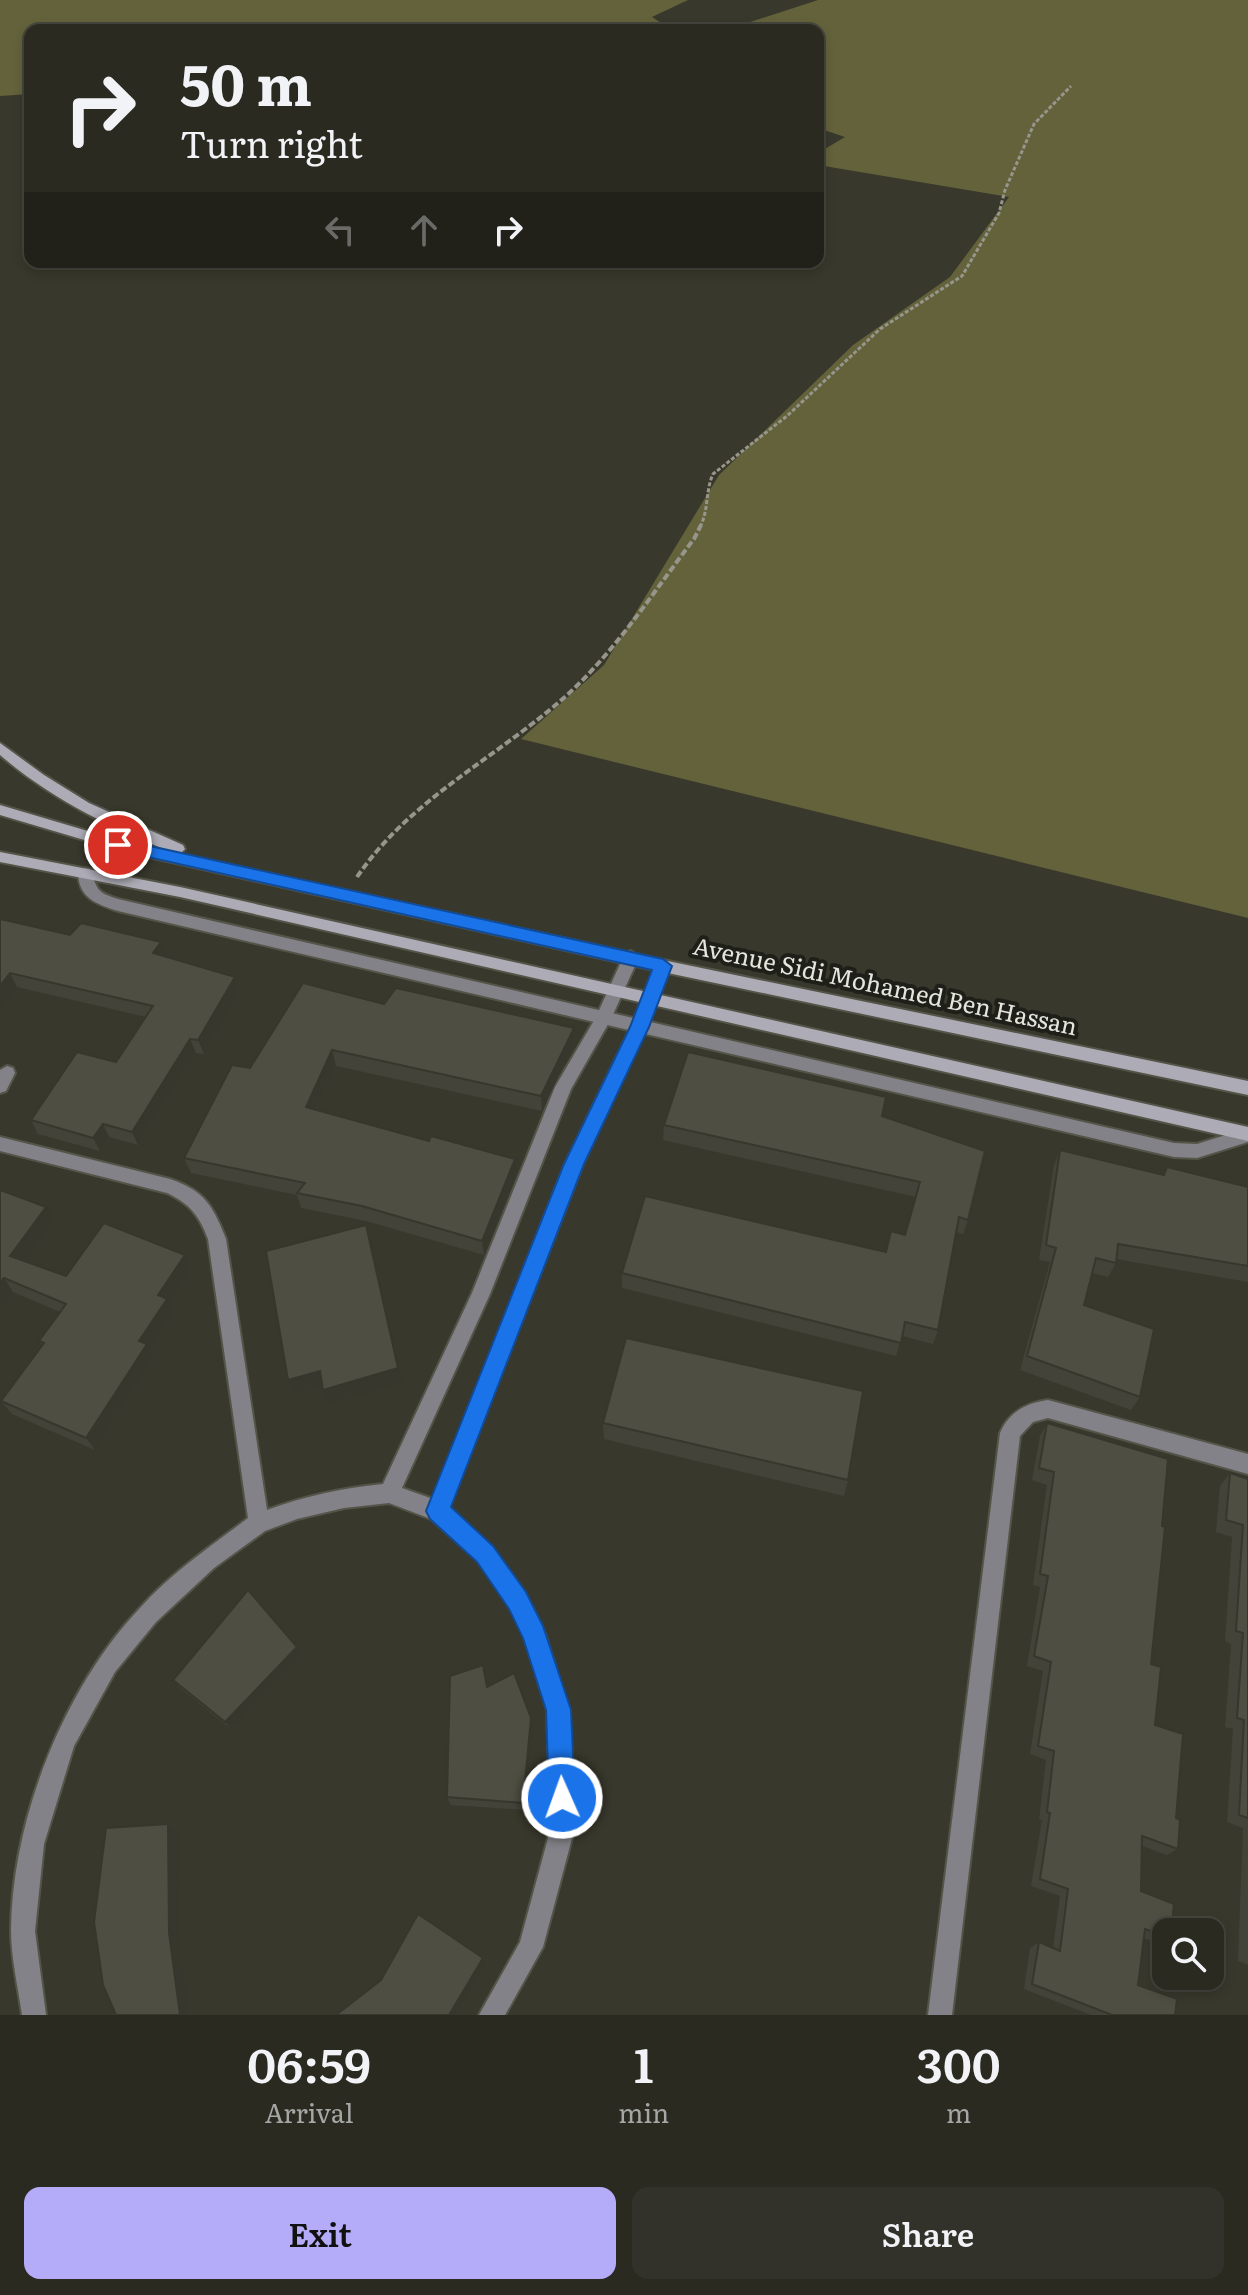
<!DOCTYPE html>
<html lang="en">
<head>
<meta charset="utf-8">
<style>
	body { margin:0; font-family:Literata,serif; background:#32322a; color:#f1f3f6; height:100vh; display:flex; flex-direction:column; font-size:30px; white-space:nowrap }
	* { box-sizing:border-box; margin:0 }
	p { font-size:26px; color:#a5a7a5 }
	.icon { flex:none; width:44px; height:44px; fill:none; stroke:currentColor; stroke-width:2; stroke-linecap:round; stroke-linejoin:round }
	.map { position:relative; height:2015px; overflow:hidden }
	.panel { display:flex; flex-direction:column; background:#2a2a21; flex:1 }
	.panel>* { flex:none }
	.banner { position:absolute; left:24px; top:24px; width:800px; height:244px; border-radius:16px; box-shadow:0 4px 12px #0003,0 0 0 2px #46463f; background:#2a2a21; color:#f1f3f6; overflow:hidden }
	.tools { position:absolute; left:1152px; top:1918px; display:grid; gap:16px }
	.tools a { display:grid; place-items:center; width:72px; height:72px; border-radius:16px; background:#2a2a21; box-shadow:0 4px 12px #0003,0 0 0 2px #46463f; font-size:40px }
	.pin { position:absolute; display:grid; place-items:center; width:68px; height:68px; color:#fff; margin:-34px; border:4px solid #fff; border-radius:50%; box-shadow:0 2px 8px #0007 }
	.me { position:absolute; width:88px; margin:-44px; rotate:358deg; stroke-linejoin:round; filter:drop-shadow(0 0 6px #0008) }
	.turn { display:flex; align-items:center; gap:28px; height:168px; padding:0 24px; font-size:36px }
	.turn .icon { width:104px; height:104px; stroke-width:2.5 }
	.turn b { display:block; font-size:56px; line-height:68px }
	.lanes { display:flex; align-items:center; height:76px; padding:0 24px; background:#0003; justify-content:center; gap:40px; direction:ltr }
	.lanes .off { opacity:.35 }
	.eta { display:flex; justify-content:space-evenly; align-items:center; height:136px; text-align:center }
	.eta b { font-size:48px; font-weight:600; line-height:56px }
	.action { display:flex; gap:16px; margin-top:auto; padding:16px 24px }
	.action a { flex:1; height:92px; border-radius:16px; background:#b4acf9; color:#111; font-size:32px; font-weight:600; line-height:92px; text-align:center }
	.action a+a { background:#32322a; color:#f1f3f6 }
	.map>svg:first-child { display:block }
	.green { fill:#63623b }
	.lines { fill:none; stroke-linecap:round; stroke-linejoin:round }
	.lane-casing { stroke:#545448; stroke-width:4 }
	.street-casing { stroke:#545448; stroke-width:4 }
	.secondary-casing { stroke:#545448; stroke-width:4 }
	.path-far1 { stroke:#96968d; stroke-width:3; stroke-dasharray:4 2; stroke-linecap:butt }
	.path { stroke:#96968d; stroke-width:4; stroke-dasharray:7 3; stroke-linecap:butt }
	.lane { fill:#828288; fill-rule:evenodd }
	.street { fill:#828288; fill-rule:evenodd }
	.secondary { fill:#adacb6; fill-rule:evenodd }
	.wall { fill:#434339 }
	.shaded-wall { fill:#37372e }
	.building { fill:#4e4e42; stroke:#37372e; stroke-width:2 }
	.route { fill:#1a73e8; stroke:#114b97; stroke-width:2 }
	.labels { text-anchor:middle; stroke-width:8; stroke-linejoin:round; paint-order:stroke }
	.street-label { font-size:24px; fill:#e5e5de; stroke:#1f1f1a }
</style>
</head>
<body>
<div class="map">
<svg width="1248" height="2015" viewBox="0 0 1248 2015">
	<rect width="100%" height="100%" fill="#38382c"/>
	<g class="green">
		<path d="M0,0H688L652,17L672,30H30V94L0,96Z"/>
		<path d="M818,0H1248V918L521,739L604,665L719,475L853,345L950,277L1009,197L818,165V153L845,137L818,128V30H726Z"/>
	</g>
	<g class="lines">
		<defs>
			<path id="lane" d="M85,868L90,869C98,889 95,892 118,899L1174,1143L1197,1144L1248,1128V1142L1197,1158L1174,1157L118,911C96,904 79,898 78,873Z"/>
			<g id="street">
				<path d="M631,951L639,957L611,1019L571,1089L490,1294L402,1488L433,1499L565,1164L631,1027L655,966L657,962H669L671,966L647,1027L583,1164L449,1508L492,1547L525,1593L545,1634L569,1710L575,1827L543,1947L505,2015H479L520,1942L551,1827L547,1710L524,1637L511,1607L478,1561L431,1519L389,1503L344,1508L297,1519L265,1531L214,1568L156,1622L115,1672L74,1746L44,1844L35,1931L46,2015H22C18,1987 11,1958 11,1930C12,1819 64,1688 140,1608C171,1573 211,1546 248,1518L208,1239C199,1215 190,1204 167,1193L0,1151V1137L170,1179C205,1191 213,1206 226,1239L267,1510C305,1496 343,1488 383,1484L472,1293L555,1087L596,1017L625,953Z"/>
				<path d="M7,1066L13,1068L15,1073L6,1091L0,1093V1070Z"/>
				<path d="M1048,1400L1248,1454V1474L1048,1418L1033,1422L1020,1436L952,2015H928L1000,1433C1009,1412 1026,1403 1048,1400Z"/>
			</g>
			<g id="secondary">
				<path d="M0,743L44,775L89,803L183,845L185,849L180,854L663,960L1248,1081V1095L663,972L118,850L0,815V805L118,840L169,851C109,827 50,798 0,755Z"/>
				<path d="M0,852L180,887L1248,1127V1141L180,897L0,862Z"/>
			</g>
		</defs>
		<use href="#lane" class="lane-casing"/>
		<use href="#street" class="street-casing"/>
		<use href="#secondary" class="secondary-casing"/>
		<path class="path-far1" d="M700,527C709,510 705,492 713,474L787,416L880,329L962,276L999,213L1005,190L1034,124L1071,86"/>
		<path class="path" d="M357,877C408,802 490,761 558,703C612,657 651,595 694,539L701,525"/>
		<use href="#lane" class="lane"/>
		<use href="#street" class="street"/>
		<use href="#secondary" class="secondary"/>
	</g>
	<g class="wall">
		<path d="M0,919L70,935L161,942L166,957L235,977L240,991L204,1054L196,1053L138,1145L109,1137L100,1151L38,1134L31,1120L116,1062L146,1017L17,987L0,1010Z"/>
		<path d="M384,1004L574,1028V1044L542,1111L336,1066L316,1110L517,1174L484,1255L366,1221L301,1208L297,1195L191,1173L184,1158L250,1068Z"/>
		<path d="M882,1116L968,1220L963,1234L956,1232L938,1330L933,1344L902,1336L896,1356L622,1288V1273L885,1252L891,1231L905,1235L916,1197L663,1140L664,1125Z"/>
		<path d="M1060,1150L1162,1175L1167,1167L1248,1187V1282L1116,1259V1263L1108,1277L1092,1273L1084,1305L1140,1397L1131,1410L1020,1370L1050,1262L1039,1260L1054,1165Z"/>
		<path d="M0,1190L54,1221L25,1261L66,1276L185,1255L192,1270L169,1303L174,1313L150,1350L154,1358L95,1450L12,1414L1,1401L42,1345L39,1341L60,1312L13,1292L0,1311Z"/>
		<path d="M603,1423L848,1480L844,1496L604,1439Z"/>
		<path d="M1047,1423L1162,1526L1151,1664L1155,1725L1176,1818L1178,1849L1167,1855L1142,1846L1141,1891L1166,1932V1941L1160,1944L1144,1938L1138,1985L1175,2015H1091L1024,1989L1030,1948L1039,1942L1053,1948L1060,1896L1031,1886L1042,1820H1039L1046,1760L1030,1754L1043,1671L1027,1666L1040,1587L1033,1585L1047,1485L1032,1480L1040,1436Z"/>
		<path d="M1230,1473L1248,1479V1965L1238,1961L1243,1828L1227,1822L1233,1729L1225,1727L1231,1644L1225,1641L1232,1537L1216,1532L1220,1486Z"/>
		<path d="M297,1647L301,1654L231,1729L179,1687L173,1680Z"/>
		<path d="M483,1665L488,1687L533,1727L525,1810L451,1805L447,1797Z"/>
	</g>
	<g class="shaded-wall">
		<path d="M161,942L166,956L158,968L153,953Z"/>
		<path d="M10,973L17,987L0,1010V986Z"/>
		<path d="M235,977L240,991L204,1054L198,1040Z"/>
		<path d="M574,1028V1044L542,1111L541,1096Z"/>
		<path d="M190,1039L196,1053L138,1145L132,1132Z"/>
		<path d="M332,1050L336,1066L310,1122L306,1107Z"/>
		<path d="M103,1124L109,1137L100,1151L93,1138Z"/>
		<path d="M515,1159L517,1174L484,1255L482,1241Z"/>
		<path d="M46,1207L54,1221L19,1270L10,1256Z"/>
		<path d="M370,1240L402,1382L328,1403L323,1390Z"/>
		<path d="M185,1255L192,1270L169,1303L174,1313L150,1350L154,1358L95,1450L86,1438L158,1295Z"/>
		<path d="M4,1278L13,1292L0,1311V1283Z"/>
		<path d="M320,1371L325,1385L294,1393L288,1380Z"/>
		<path d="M297,1647L301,1654L231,1729L225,1722Z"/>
		<path d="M531,1718L533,1727L525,1810L523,1803Z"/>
		<path d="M168,1824L177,1831L178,1938L189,2015H180L169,1933Z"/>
		<path d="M483,1958L486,1963L455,2015H449Z"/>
	</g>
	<g class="building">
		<path d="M0,919L70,935L81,923L161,942L153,953L235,977L198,1040L190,1039L132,1132L103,1124L93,1138L31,1120L77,1052L116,1062L153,1006L10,973L0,986Z"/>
		<path d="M303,983L384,1004L396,988L574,1028L541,1096L332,1050L306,1107L429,1141L431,1136L515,1159L482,1241L362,1206L297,1193L305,1183L184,1158L232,1065L250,1068Z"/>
		<path d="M688,1052L886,1097L882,1116L985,1151L968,1220L959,1217L938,1330L905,1322L901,1343L622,1273L645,1196L886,1252L891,1231L905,1235L920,1182L664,1125Z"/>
		<path d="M1060,1150L1164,1175L1167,1167L1248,1187V1266L1118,1244L1116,1263L1096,1258L1084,1305L1154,1329L1140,1397L1027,1356L1056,1248L1046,1245Z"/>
		<path d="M0,1190L46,1207L10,1256L66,1276L104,1223L185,1255L158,1295L167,1299L139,1341L147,1344L86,1438L1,1401L44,1343L39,1341L66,1304L4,1278L0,1283Z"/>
		<path d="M366,1225L398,1368L323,1390L320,1371L288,1380L266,1251Z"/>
		<path d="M626,1338L863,1391L848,1480L603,1423Z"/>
		<path d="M1047,1423L1168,1459L1162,1526L1165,1527L1151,1664L1161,1667L1155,1725L1183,1734L1176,1818L1180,1820L1178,1849L1142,1836L1141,1891L1174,1904L1171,1932H1166V1936L1145,1929L1138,1985L1177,1999L1175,2015H1112L1032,1984L1039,1942L1060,1951L1068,1889L1040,1879L1050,1813L1047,1812L1054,1751L1038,1746L1051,1662L1034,1656L1048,1576L1040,1574L1054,1472L1039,1468Z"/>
		<path d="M1230,1473L1248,1479V1818L1239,1815L1244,1720L1237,1718L1243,1633L1236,1631L1243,1525L1226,1520Z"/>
		<path d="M248,1590L297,1647L225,1722L173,1680Z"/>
		<path d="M483,1665L487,1687L514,1673L531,1718L523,1803L447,1797L450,1676Z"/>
		<path d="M168,1824L169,1933L180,2015H116L103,1985L94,1922L106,1828Z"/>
		<path d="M418,1914L483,1958L449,2015H336L381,1980Z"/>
	</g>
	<path class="route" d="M118,839L663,959L672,966L649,1027L584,1164L451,1507L493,1546L526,1592L543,1626L571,1710L575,1798L571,1807L562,1811L553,1807L549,1798L546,1710L523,1638L509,1609L477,1562L430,1519L426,1511L564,1164L630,1027L652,970L112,849L110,845Z"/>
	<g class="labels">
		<g class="street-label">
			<text transform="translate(885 987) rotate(12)" y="8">Avenue Sidi Mohamed Ben Hassan</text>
		</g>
	</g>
</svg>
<div class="tools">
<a><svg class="icon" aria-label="search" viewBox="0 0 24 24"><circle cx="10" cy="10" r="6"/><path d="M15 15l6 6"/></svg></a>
</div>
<div class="pin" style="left:118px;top:845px;background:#d93025"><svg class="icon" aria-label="arrive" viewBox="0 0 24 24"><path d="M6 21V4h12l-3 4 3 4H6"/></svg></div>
<svg class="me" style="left:562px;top:1798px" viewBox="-20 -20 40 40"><circle r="17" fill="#1a73e8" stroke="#fff" stroke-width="3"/><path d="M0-11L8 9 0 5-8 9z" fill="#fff"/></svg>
<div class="banner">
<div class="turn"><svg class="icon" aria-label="right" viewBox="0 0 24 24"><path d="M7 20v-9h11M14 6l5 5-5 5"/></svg><div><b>50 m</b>Turn right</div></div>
<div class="lanes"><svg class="icon off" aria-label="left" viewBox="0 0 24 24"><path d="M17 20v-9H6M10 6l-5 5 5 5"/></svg><svg class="icon off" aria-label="ahead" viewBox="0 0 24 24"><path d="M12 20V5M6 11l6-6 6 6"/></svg><svg class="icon" aria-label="right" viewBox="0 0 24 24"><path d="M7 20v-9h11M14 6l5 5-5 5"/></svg></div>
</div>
</div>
<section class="panel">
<div class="eta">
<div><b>06:59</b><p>Arrival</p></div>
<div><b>1</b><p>min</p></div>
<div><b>300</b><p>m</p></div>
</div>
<div class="action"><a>Exit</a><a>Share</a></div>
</section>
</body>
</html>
